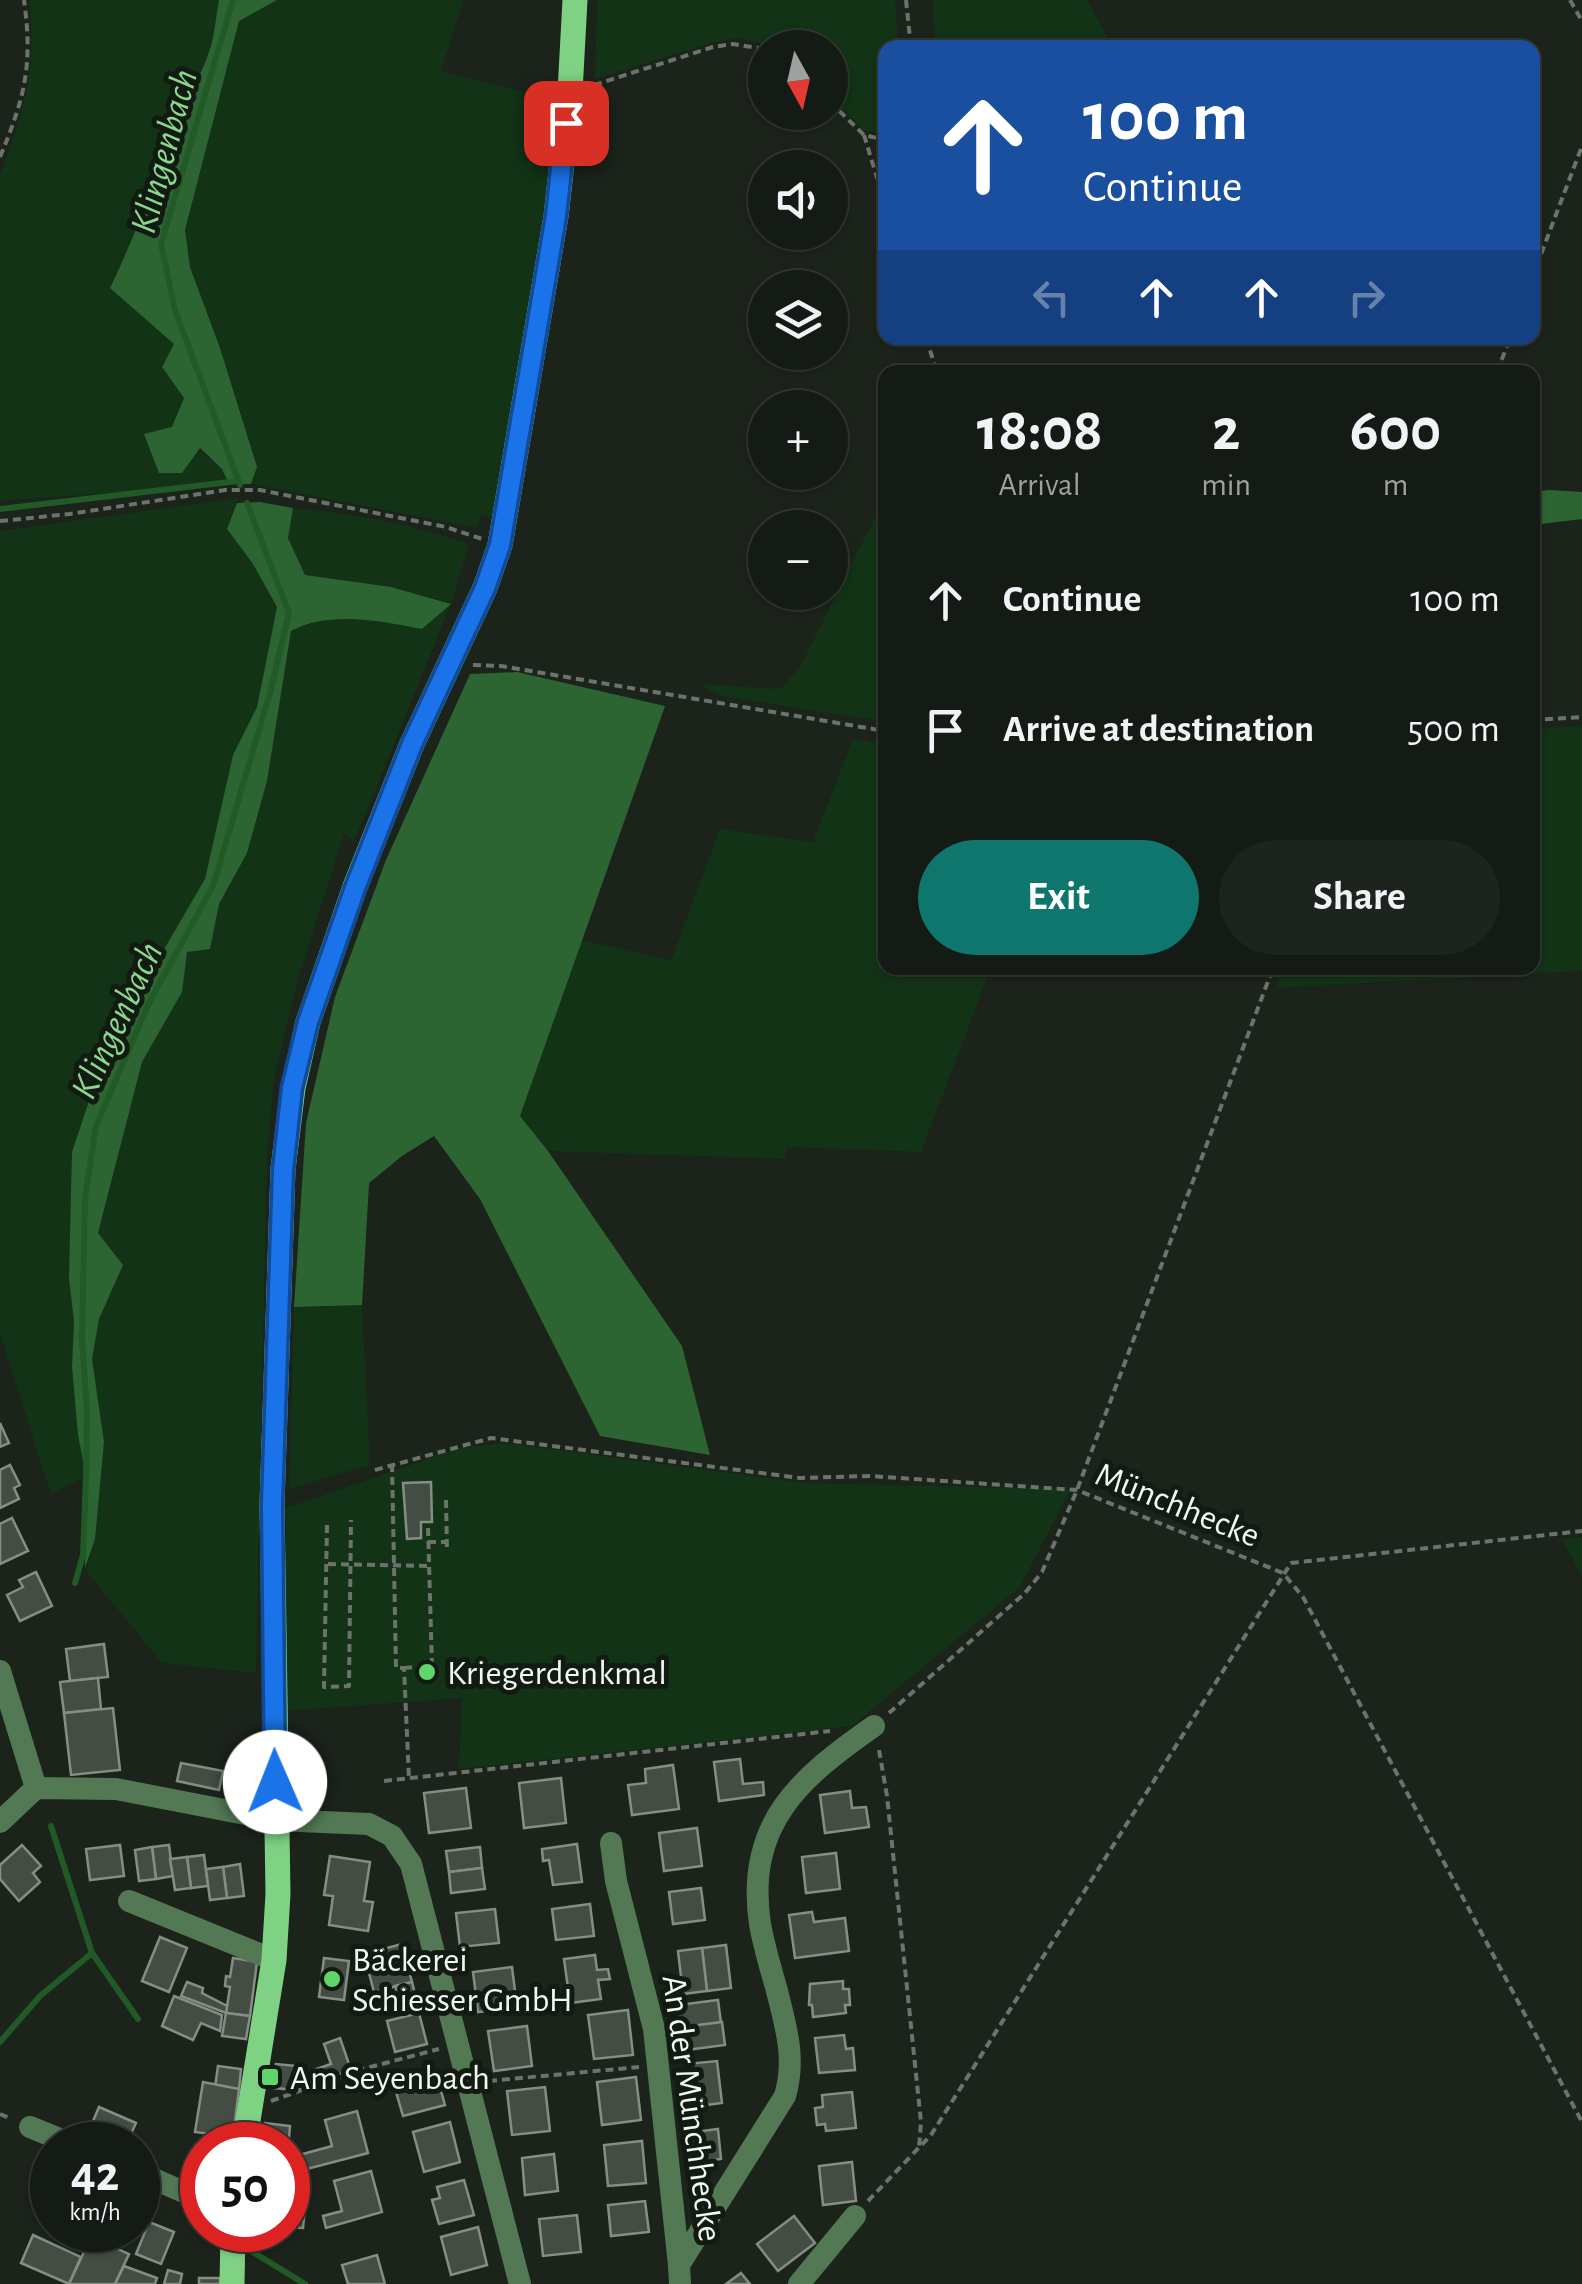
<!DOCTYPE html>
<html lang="en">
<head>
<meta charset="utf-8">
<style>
	body { margin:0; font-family:"Alegreya Sans",sans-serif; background:#1d231d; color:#f1f3f6; height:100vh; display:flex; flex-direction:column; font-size:38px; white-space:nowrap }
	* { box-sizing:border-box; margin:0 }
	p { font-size:32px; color:#9da1a0 }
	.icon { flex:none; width:55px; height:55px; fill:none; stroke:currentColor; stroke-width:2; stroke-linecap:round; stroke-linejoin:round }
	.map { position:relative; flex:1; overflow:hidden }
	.details { position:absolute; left:878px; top:365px; width:662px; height:610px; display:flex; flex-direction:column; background:#141a14; border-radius:20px; box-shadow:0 2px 8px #0004,0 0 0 2px #333834 }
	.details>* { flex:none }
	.top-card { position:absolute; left:878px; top:40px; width:662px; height:305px; border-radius:20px; box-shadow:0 2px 8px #0004,0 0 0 2px #333834; background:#1a4fa0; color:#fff; overflow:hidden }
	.needle { width:65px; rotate:172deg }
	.fabs { position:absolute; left:748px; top:30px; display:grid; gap:20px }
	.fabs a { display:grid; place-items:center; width:100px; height:100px; border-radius:50%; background:#141a14; box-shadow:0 2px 8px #0004,0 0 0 2px #333834; font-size:50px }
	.speed { position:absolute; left:30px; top:2122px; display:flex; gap:20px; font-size:50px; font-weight:700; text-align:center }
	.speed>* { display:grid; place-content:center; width:130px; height:130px; border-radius:50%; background:#141a14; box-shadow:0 2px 8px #0004,0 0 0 2px #333834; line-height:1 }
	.speed small { font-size:25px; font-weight:400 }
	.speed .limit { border:15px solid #d22; background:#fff; color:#111 }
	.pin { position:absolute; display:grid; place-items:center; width:85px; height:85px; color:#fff; margin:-42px; border-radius:20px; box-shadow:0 5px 15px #0006 }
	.me { position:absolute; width:110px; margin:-55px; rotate:359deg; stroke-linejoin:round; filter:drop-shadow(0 0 8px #0008) }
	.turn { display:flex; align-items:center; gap:35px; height:210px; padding:0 40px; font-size:45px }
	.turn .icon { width:130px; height:130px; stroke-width:2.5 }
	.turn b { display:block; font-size:70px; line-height:85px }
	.lanes { display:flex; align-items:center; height:95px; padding:0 40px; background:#0003; justify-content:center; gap:50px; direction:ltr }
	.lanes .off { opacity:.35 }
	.eta { display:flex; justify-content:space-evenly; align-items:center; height:170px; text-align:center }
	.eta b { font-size:60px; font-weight:700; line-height:70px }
	.button { display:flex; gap:20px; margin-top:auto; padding:20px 40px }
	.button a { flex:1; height:115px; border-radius:60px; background:#0f766e; color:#fff; font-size:40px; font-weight:700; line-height:115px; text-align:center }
	.button a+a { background:#1d231d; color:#f1f3f6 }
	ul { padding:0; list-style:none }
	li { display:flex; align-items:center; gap:30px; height:130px; padding:0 40px }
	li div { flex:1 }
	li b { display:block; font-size:38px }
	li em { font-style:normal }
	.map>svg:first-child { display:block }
	.green { fill:#123315 }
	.forest { fill:#2d6532 }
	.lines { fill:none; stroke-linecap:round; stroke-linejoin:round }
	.stream { stroke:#215a27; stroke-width:6 }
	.building { fill:#444d44; stroke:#848e84; stroke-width:2.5 }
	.path { stroke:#6c736c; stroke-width:4; stroke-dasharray:8 5; stroke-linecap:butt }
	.minor { stroke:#527954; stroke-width:22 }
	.major { stroke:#7fd284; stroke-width:25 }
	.route-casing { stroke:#114b97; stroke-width:25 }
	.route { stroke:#1a73e8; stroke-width:18 }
	.poi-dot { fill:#5fd56b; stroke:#121a12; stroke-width:4 }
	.labels { text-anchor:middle; stroke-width:10; stroke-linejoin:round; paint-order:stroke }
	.street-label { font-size:35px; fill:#f1f7f1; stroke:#121a12 }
	.poi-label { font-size:35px; fill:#f1f7f1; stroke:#121a12; text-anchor:start }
	.water-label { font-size:38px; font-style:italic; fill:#89d88d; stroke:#121a12 }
</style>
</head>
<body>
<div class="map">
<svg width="1582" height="2284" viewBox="0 0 1582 2284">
	<rect width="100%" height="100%" fill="#1b231b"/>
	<g class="green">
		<path d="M29,0H219C216,15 215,31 211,46C202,75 185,102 174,131C154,184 135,236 110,287L174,344L162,367L184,398L172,427L222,469L229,484L0,501V174C24,114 37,65 29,0Z"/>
		<path d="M277,0H464L441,71L544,97L541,157L549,161L548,182L494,518L480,515L477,528L251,484L257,467L220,348L190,267L185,230L239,20Z"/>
		<path d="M597,0H895L898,47L885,48V135L862,130L830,96V48L775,47L739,38L710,43L595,79Z"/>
		<path d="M933,0H1087L1113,47H935Z"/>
		<path d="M885,497V722L721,696L698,684L780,689L800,667Z"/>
		<path d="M238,498L227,529L253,564L277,607L257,707L233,755L205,879L121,1024L96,1080L72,1220L69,1279L74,1321L72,1367L78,1435L86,1476L51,1494L0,1334V531Z"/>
		<path d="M293,508C353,513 412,524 469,544L451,604L354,842L344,833L297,983L274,1078L267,1158L256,1673L162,1663L86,1571L95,1538L104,1442L92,1359L99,1319L123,1265L98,1233L142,1062L182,992L186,952L210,948L219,904L247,853L267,781L291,630C329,611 382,621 422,629L450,603L391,587L305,575L288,538Z"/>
		<path d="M1582,726V971L1276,988L1284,968H1532L1533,729Z"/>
		<path d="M853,739L885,744V968H991L921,1152L787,1147L785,1159L548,1151L520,1116L582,940L671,960L720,829L813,842Z"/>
		<path d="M362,1305L370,1465L289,1489L294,1307Z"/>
		<path d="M507,1443L804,1483L1071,1489L1020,1587L852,1726L459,1769L462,1698L286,1711V1508L460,1448Z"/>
		<path d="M1582,1537V1576L1561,1538Z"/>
	</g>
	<g class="forest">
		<path d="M219,0H277L239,21L185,230L190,267L220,348L257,467L251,484H229L222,469L200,448L182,473H159L144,434L172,427L184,398L162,367L174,344L110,288C135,236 154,184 174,131C185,102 202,75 211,46C215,31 216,15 219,0Z"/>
		<path d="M1549,490L1582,492V519L1533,525V492Z"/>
		<path d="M260,502L293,508L288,538L305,575L391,587L451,604L422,629C382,621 328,610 291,631L267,781L247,853L219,904L210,949L187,952L182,992L142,1062L98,1233L123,1265L99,1319L92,1359L104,1442L95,1539L85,1568L86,1476L78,1435L72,1367L74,1321L69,1279L72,1152L96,1080L121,1023L205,879L233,755L257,707L277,607L253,564L227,529L237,503Z"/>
		<path d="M517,672L665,706L520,1116L548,1151L682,1346L710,1455L600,1436L480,1199L434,1136L402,1156L369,1183L362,1305L294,1307L306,1123L335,997L386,860L470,674Z"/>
	</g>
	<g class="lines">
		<g class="stream">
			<path d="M233,0L161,244L175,310L240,485"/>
			<path d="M0,509L238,481"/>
			<path d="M75,1583L83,1555L86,1476L87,1411L82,1338L85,1198L96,1126L149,1003L213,886L270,693L289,613L247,503"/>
			<path d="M51,1826L92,1953L138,2019"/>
			<path d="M0,2042L40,1996L92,1953"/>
			<path d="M251,2251L305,2284"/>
		</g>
	</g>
	<g class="building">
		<path d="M0,1423L9,1443L0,1447Z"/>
		<path d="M10,1465L20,1485L14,1488L19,1499L0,1508V1470Z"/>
		<path d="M431,1482L432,1522H421V1538L407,1539L403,1483Z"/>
		<path d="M12,1518L28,1551L0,1564V1524Z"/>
		<path d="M36,1572L52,1606L20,1621L7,1595L23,1587L19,1580Z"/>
		<path d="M104,1644L108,1677L70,1681L66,1649Z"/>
		<path d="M98,1678L101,1709L64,1713L60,1682Z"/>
		<path d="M113,1708L120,1770L71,1775L64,1713Z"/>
		<path d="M740,1759L743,1784L763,1782L764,1795L719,1801L714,1762Z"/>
		<path d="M181,1763L223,1771L219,1790L177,1781Z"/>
		<path d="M673,1765L679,1809L632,1815L628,1785L646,1783L645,1769Z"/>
		<path d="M561,1778L566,1823L524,1828L519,1783Z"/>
		<path d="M466,1788L471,1828L429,1833L424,1793Z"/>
		<path d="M850,1791L852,1808L866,1807L869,1827L825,1833L820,1795Z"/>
		<path d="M697,1828L702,1866L664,1871L659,1833Z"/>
		<path d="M577,1844L582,1882L553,1885L549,1860L543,1861L542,1849Z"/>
		<path d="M22,1845L41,1866L33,1873L40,1882L19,1901L0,1879V1865Z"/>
		<path d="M120,1845L124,1876L90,1880L86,1849Z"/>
		<path d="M169,1845L173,1876L156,1879L152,1847Z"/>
		<path d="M152,1847L156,1879L139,1881L135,1850Z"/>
		<path d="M480,1847L482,1868L449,1872L446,1851Z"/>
		<path d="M836,1853L840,1889L806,1893L802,1857Z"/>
		<path d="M204,1855L208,1886L191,1888L187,1857Z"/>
		<path d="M330,1856L370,1862L364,1901L373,1902L368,1931L329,1925L333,1896L324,1895Z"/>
		<path d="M187,1857L191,1888L175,1890L170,1859Z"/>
		<path d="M240,1864L244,1896L227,1898L223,1867Z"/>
		<path d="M223,1867L227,1898L210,1900L206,1869Z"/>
		<path d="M482,1868L485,1889L451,1893L449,1872Z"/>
		<path d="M701,1888L705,1920L673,1924L669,1892Z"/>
		<path d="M590,1904L594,1936L556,1940L552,1909Z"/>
		<path d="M495,1909L499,1943L460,1947L456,1913Z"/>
		<path d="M812,1912L814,1922L845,1918L849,1951L795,1958L789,1915Z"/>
		<path d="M160,1937L187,1948L169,1992L142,1981Z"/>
		<path d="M402,1944L412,1982L374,1992L364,1954Z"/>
		<path d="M726,1945L731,1988L707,1991L702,1948Z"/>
		<path d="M702,1948L707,1991L683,1994L678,1951Z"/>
		<path d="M595,1955L597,1970L608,1969L610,1979L598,1980L601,1999L570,2003L564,1959Z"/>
		<path d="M233,1958L257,1962L250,2016L226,2013L230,1987L225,1986L226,1976L230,1977Z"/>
		<path d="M324,1958L349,1961L344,2000L319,1997Z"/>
		<path d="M512,1967L517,2007L478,2012L473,1972Z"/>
		<path d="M843,1981V1989H849L850,2005H845L846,2013L813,2017L812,2005H809L810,1984Z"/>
		<path d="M187,1982L203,1988L202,1993L227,2006L226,2013L181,1996Z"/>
		<path d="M412,1982L417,2002L401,2007L395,1986Z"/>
		<path d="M174,1996L222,2015L220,2031L201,2023L193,2040L162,2026Z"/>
		<path d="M718,2000L721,2023L681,2027L678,2005Z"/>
		<path d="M628,2010L633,2055L594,2059L588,2015Z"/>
		<path d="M226,2013L250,2016L246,2039L222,2036Z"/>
		<path d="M419,2013L427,2044L395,2052L387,2021Z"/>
		<path d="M722,2022L725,2045L686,2050L683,2027Z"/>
		<path d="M527,2026L532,2066L494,2071L488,2031Z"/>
		<path d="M844,2035L846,2049L853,2048L855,2070L819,2073L815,2038Z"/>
		<path d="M340,2038L351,2070L296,2090L274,2088L276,2064L298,2066L296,2076L331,2064L324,2044Z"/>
		<path d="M717,2061L722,2103L691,2107L686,2064Z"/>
		<path d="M218,2066L241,2069L239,2089L215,2087Z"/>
		<path d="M436,2073L445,2105L403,2116L394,2085Z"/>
		<path d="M636,2077L641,2120L602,2125L597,2082Z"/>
		<path d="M203,2082L239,2089L233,2137L195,2132Z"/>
		<path d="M545,2087L550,2131L512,2135L507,2091Z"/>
		<path d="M852,2092L856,2128L826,2131L825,2124L817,2125L815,2108L823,2107L822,2095Z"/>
		<path d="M99,2107L136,2123L126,2145H96L85,2140Z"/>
		<path d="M357,2111L368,2153L288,2174V2158L332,2146L325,2120Z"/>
		<path d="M450,2122L460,2162L424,2172L413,2132Z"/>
		<path d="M265,2123L290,2126L288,2149V2145H262Z"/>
		<path d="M718,2129L721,2159L697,2162L694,2132Z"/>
		<path d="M642,2141L646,2183L608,2186L604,2145Z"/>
		<path d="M554,2154L558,2191L525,2195L522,2158Z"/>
		<path d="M852,2162L856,2201L823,2205L819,2166Z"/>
		<path d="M309,2168L303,2228L288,2227V2174Z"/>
		<path d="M371,2171L382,2212L326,2228L323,2216L342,2211L334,2181Z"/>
		<path d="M464,2180L474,2215L439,2224L432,2200L440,2198L437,2187Z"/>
		<path d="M645,2201L649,2232L611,2236L608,2205Z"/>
		<path d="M577,2215L581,2252L543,2256L539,2219Z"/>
		<path d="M794,2216L815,2243L778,2271L757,2244Z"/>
		<path d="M149,2222L174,2232L161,2264L136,2254Z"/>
		<path d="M478,2227L487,2265L451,2275L441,2237Z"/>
		<path d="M33,2235L81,2257L69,2284L21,2263Z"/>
		<path d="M91,2237L129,2254L115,2284H69Z"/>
		<path d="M377,2255L385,2284H348L342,2265Z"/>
		<path d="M124,2266L157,2278L155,2284H115Z"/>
		<path d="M168,2270L182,2274L180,2284H164Z"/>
		<path d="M741,2273L750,2284H726Z"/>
		<rect x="199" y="2278" width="21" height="6"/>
	</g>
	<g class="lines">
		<g class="path">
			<path d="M906,0L911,48"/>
			<path d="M1570,0L1582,21"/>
			<path d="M594,85L713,47L733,44L765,49"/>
			<path d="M830,102L864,135L885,140"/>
			<path d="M864,135L885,204"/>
			<path d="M0,157C25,97 33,65 24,0"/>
			<path d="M1532,278L1582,146"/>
			<path d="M926,338L937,372"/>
			<path d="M1497,372L1510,338"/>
			<path d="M0,521L70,514L225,490H260L446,527L482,539"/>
			<path d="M473,665L501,666L885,731"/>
			<path d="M1532,720L1582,717"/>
			<path d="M392,1464L396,1668H404L409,1779"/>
			<path d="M375,1470L491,1438L800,1478L870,1476L1077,1490L1283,1573L1303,1597L1582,2122"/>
			<path d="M446,1500L447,1552"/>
			<path d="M327,1525L324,1687L349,1686L351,1520"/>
			<path d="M428,1528L432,1666"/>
			<path d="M428,1542H447"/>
			<path d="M328,1564L429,1566"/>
			<path d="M404,1668L424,1666L425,1677L435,1676L434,1666H424"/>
			<path d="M889,1713L1025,1593L1042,1572L1077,1490L1273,968"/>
			<path d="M879,1750L887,1796L921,2122L919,2148"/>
			<path d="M384,1781L830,1731"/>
			<path d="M489,2081L639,2067"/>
			<path d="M271,2101L359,2070L439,2049"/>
			<path d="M0,2114L12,2119"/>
			<path d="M868,2201L931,2135L1291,1563L1582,1531"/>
		</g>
		<g class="minor">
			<path d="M0,1671L36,1788"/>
			<path d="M0,1822L36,1788L116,1789L276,1820L369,1824L392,1836L411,1864L520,2284"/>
			<path d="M611,1843L616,1881L654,2029L679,2265"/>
			<path d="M129,1901L274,1960"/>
			<path d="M30,2127L74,2145"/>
			<path d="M138,2172L202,2200"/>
			<path d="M680,2284L679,2265L785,2096C796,2059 786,2027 777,1991C771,1969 764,1947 760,1924C745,1823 800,1778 874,1726"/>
			<path d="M799,2284L855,2216"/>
		</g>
		<g class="major">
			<path d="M244,2145L274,1960L278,1894L272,1504L283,1169L293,1088L308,1022L355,887L412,744L485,588L500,545L556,216L570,92L575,0"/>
			<path d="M232,2284L233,2230"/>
		</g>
	</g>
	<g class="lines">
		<defs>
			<path id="route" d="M275,1782L272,1504L283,1170L292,1088L308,1022L355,888L412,744L485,588L500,545L556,216L566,123"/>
		</defs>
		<use href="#route" class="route-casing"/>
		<use href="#route" class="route"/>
	</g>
	<g class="poi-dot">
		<circle cx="427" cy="1672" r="10"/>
		<circle cx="332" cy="1979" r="10"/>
		<rect x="260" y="2067" width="20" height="20" rx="5"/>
	</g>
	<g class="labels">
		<g class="street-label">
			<text transform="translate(1178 1504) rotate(22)" y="12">Münchhecke</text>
			<text transform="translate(693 2108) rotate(82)" y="12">An der Münchhecke</text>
		</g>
		<g class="poi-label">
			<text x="447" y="1684">Kriegerdenkmal</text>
			<text x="352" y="1971">Bäckerei<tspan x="352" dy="40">Schiesser GmbH</tspan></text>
			<text x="290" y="2089">Am Seyenbach</text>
		</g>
		<g class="water-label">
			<text transform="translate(163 151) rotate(-75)" y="13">Klingenbach</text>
			<text transform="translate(116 1020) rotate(-65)" y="13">Klingenbach</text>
		</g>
	</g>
</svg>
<div class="fabs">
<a><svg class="needle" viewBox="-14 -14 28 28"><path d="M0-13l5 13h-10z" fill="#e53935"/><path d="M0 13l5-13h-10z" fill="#9da1a0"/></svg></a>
<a><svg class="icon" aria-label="sound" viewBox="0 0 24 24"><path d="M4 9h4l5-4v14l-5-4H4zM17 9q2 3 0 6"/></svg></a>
<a><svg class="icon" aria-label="layers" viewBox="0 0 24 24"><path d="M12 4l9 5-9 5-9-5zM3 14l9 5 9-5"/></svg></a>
<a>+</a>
<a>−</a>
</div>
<div class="speed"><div>42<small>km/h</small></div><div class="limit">50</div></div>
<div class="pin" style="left:566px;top:123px;background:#d93025"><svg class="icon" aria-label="arrive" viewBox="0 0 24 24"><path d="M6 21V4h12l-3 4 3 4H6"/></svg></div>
<svg class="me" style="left:275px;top:1782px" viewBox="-20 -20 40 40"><circle r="19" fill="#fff"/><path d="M0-13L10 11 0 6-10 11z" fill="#1a73e8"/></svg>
<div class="top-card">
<div class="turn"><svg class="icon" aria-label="ahead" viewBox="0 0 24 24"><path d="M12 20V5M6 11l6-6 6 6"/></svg><div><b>100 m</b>Continue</div></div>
<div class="lanes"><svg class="icon off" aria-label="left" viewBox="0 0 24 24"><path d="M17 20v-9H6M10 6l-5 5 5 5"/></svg><svg class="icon" aria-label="ahead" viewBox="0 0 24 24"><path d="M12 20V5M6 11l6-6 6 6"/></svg><svg class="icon" aria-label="ahead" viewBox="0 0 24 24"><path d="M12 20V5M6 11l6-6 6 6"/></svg><svg class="icon off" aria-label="right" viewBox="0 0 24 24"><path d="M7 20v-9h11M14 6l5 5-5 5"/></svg></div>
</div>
<section class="details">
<div class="eta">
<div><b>18:08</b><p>Arrival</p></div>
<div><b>2</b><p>min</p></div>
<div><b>600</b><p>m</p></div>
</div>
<ul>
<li><svg class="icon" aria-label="ahead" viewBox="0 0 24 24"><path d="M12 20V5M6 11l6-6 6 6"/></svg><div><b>Continue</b></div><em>100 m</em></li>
<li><svg class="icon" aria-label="arrive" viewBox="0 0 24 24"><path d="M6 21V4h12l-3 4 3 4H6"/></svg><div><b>Arrive at destination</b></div><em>500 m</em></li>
</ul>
<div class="button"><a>Exit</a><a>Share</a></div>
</section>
</div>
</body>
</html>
